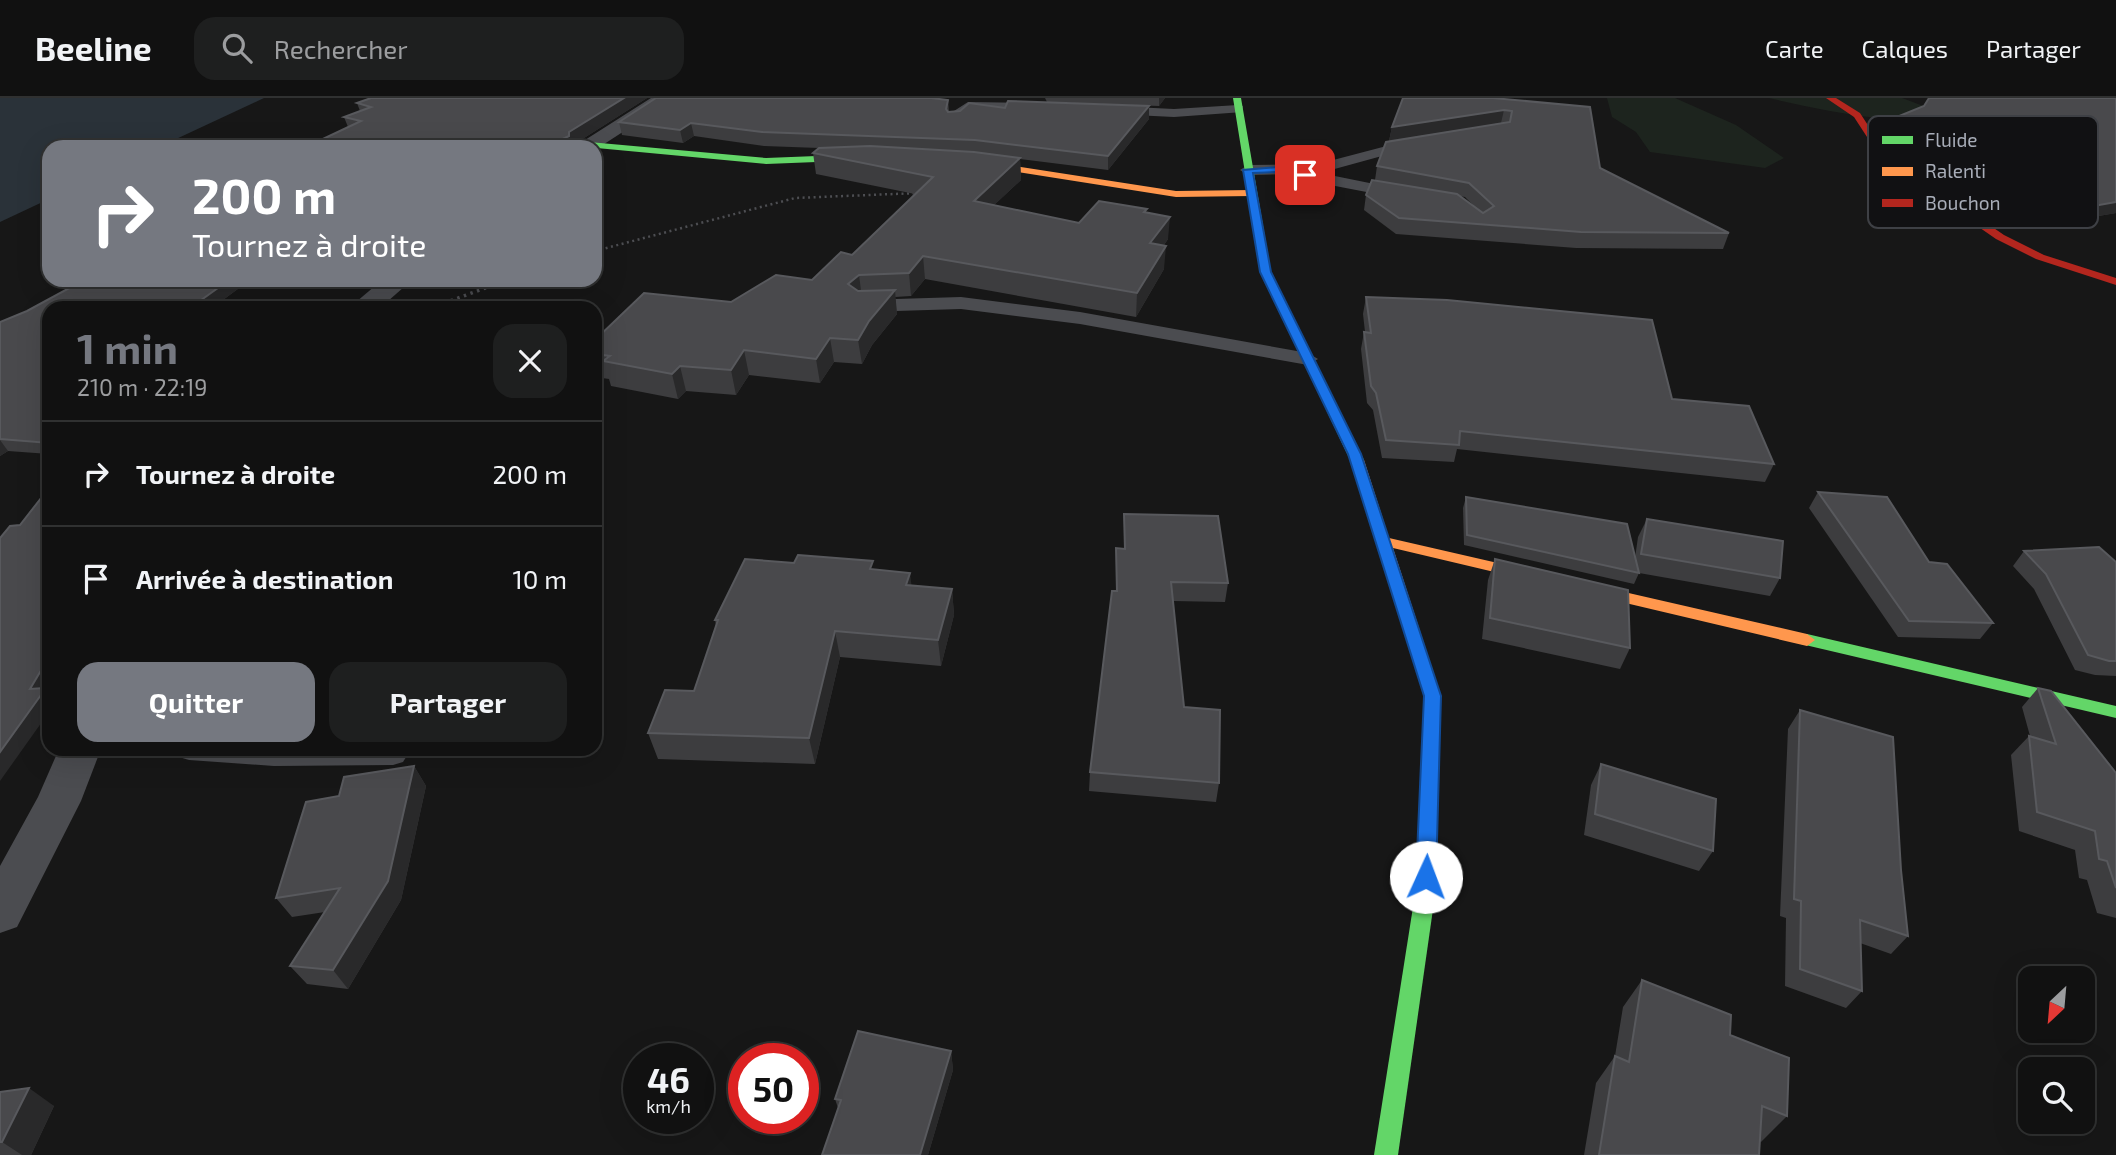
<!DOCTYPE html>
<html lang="fr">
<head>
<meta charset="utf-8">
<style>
	body { margin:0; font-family:"Exo 2",sans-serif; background:#1e1f1f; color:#f1f3f6; height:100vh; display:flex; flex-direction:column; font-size:26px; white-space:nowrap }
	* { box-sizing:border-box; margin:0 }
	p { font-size:23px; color:#9c9d9f }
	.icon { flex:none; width:38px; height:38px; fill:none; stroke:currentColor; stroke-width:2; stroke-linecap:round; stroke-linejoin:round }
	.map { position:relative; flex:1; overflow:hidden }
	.drawer { position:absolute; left:42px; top:203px; width:560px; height:455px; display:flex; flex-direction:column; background:#111; border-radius:21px; box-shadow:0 7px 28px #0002,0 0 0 2px #303131 }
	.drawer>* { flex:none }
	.top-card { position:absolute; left:42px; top:42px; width:560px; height:147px; border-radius:21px; box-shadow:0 7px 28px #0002,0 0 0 2px #303131; background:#757880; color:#fff; overflow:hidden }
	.needle { width:46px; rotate:206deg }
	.fabs { position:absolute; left:2018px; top:868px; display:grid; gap:14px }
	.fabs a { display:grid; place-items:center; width:77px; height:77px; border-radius:14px; background:#111; box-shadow:0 7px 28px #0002,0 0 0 2px #303131; font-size:35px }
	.speed { position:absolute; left:623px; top:945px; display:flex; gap:14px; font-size:35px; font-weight:700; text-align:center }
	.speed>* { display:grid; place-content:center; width:91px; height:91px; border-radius:50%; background:#111; box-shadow:0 7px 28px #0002,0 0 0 2px #303131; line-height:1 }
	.speed small { font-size:18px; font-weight:400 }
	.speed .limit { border:10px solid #d22; background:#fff; color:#111 }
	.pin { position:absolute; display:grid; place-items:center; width:60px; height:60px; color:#fff; margin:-30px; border-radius:14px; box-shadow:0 4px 10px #0006 }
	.me { position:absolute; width:77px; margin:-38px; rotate:2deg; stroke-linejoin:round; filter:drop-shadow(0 0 5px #0008) }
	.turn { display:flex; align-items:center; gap:24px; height:147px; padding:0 35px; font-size:32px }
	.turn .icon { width:91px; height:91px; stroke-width:2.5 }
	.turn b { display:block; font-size:49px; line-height:60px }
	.round { display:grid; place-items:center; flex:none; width:74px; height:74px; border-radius:21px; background:#1e1f1f }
	.head { display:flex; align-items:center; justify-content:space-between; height:119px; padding:0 35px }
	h1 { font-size:42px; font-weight:700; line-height:52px; color:#757880 }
	.button { display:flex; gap:14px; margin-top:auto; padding:14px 35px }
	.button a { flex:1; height:80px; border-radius:21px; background:#757880; color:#fff; font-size:28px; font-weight:700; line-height:80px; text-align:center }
	.button a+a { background:#1e1f1f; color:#f1f3f6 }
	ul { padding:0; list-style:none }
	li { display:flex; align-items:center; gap:21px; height:105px; padding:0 35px; border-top:2px solid #303131 }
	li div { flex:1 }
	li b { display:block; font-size:26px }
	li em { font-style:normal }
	header { display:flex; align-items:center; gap:42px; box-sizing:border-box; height:98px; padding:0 35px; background:#111; border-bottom:2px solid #303131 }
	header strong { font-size:33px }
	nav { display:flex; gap:38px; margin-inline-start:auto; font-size:24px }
	.search { width:490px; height:63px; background:#1e1f1f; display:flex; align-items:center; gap:18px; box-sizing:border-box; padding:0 24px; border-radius:21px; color:#9c9d9f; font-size:26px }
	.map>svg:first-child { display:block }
	.green { fill:#1d241e }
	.water { fill:#2a3239 }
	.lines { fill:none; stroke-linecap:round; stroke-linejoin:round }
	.path-far1 { stroke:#4d4e52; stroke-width:2.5; stroke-dasharray:2 3.5; stroke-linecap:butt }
	.path { stroke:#4d4e52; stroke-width:3.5; stroke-dasharray:2.5 4.5; stroke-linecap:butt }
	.lane { fill:#4b4c50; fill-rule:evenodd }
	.street { fill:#4b4c50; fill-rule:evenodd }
	.fast { fill:#63d668; fill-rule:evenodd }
	.slow { fill:#ff974d; fill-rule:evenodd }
	.jam { fill:#b3261e; fill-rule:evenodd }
	.wall { fill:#3d3d3f; fill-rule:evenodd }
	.shaded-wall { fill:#29292a }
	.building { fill:#49494c; stroke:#58595d; stroke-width:2 }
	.route { fill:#1a73e8; stroke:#114b97; stroke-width:2 }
	.key { fill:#111113; stroke:#3e4045; stroke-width:2 }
	.key-label { font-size:19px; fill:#a8adb8 }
</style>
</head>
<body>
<header>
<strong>Beeline</strong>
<div class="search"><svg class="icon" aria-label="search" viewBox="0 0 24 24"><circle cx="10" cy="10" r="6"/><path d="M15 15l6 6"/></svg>Rechercher</div>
<nav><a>Carte</a><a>Calques</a><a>Partager</a></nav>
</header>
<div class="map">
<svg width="2116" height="1057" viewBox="0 0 2116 1057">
	<rect width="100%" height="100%" fill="#171717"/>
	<g class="green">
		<path d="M1607,0H1675L1736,27L1784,60L1765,70L1650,54L1636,34L1612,19Z"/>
		<path d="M1769,0H1902L1982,30C1911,26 1839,17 1769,0Z"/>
	</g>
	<path class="water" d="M0,0H264L159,49H49V101L0,124Z"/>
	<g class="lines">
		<path class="path-far1" d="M595,153L795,100L919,95"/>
		<path class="path" d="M431,210L507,182"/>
		<g class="lane">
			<path d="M968,4L1040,5L1047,9L1040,13L972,12L964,19H954V13Z"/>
			<path d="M1238,7L1243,8V14L1174,19L1113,16L1106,12L1113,8L1174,11Z"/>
			<path d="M1417,40L1424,44L1422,47L1320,75L1409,93L1411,96L1403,101L1304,82L1297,76L1248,77L1240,72L1248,67L1318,66Z"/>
			<path d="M961,199L1080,214L1308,255L1318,261L1308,267L1080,226L961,211L863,214L854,208L863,202Z"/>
			<path d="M174,651H405L408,656L403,664L393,667L274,668L189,662L179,659Z"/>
		</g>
		<g class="street">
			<path d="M651,0H675L595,52V49H574Z"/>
			<path d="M382,182H412L380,210H349Z"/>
			<path d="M59,651H101L81,703L17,829L0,835V768L38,699Z"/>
		</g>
		<g class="fast">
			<path d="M1233,0H1241L1271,174L1364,362L1362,365H1352L1350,362L1261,174Z"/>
			<path d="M589,44L766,60L867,56L872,59L867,62L766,66L586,49V45Z"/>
			<path d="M1807,536L2116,608V620L1801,546L1799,542L1801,538Z"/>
			<path d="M1426,782L1433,784L1436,790L1398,1057H1374L1416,790L1419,784Z"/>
		</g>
		<g class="slow">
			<path d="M969,61L1176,93L1252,92L1257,95L1252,98L1176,99L966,66V62Z"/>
			<path d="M1357,358L1364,362L1389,440L1807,536L1815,542L1807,548L1393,450L1441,598L1436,790L1433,796L1426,798L1419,796L1416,790L1425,598L1350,362Z"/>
		</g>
		<path class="jam" d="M1826,0H1836L1860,15L1888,58L2004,137L2044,157L2116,180V187L2036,161L1996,141L1882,62L1854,19Z"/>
	</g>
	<g class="wall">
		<path d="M371,0H647L573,47V49H306L348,29L344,19L360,13L357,5Z"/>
		<path d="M1045,0H1165L1159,8L1047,4Z"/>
		<path d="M1493,0L1600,70L1729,135L1723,151L1576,150L1396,136L1364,112L1366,97L1375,82L1377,68L1479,29L1389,43L1392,29ZM1459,98L1465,99L1478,112Z"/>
		<path d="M948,2L949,14L1005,10L1149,21L1108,72L1020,61L1021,82L994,107L1079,125L1147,115L1168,141L1164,147V171L1136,219L925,181L911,198L895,199L897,216L872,247L862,266L834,264L820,285L749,277L736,297L686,293L678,301L611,288L609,281L595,279V242L812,182L852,157L915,96L816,76L813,55L819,50L764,48L694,38L683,45L622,37L619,24Z"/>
		<path d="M1924,8L2116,115L2081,121L1925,67L1923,71L1895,53L1882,34L1887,23Z"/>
		<path d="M84,182H250L212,210H49V356L8,353L0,358V224L27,213Z"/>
		<path d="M1366,199L1672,301L1774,366L1765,384L1457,351L1454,364L1382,360L1373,312L1367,305L1361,251L1364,234H1365L1363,216Z"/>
		<path d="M1818,394L1929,464L1993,525L1980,541L1898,539L1809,410Z"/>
		<path d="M1466,399L1635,460L1638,439L1647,421L1780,480L1770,498L1639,475L1634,486L1464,447L1463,410Z"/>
		<path d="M1124,416L1228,485L1225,504L1173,503L1184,609L1219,685L1216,704L1089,693L1090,674L1116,493V450L1124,451Z"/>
		<path d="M2024,453L2116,464V578L2095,577L2075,572L2034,491L2013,468Z"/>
		<path d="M1495,461L1630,550L1620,571L1482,541L1488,482Z"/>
		<path d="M874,472L912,487L952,491L954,517L941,568L840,559L815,666L658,661L648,635L694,593L716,528L715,522Z"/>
		<path d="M2038,590L2116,675V820L2097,815L2087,782L2079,780L2075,752L2019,733L2011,657L2029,638H2030L2022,609Z"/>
		<path d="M1800,612L1901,772L1908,838L1891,856L1860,845L1862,893L1846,910L1785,888L1786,820L1780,818L1788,631Z"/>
		<path d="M1601,666L1713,753L1699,773L1584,737L1591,687Z"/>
		<path d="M414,668L426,688L401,802L348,891L307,886L290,868L325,814L292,819L276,800L339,698Z"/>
		<path d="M1642,882L1730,937L1787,1018L1761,1044L1760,1043L1759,1057H1584L1596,985L1615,958L1623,909Z"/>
		<path d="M951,953L953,972L928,1057H822L838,1010L835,1001Z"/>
		<path d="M0,994L54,1008L31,1057H0Z"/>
	</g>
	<g class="shaded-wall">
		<path d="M624,0H647L573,47V49H546Z"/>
		<path d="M1159,0H1165L1159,8Z"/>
		<path d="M1149,8V21L1108,72V58Z"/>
		<path d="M1504,12L1501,25L1389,43L1392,29Z"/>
		<path d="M691,25L694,38L683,45L680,32Z"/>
		<path d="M1020,60L1021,82L975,125L974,103Z"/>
		<path d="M2116,104V115L2081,121L2088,109Z"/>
		<path d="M1170,119L1168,141L1149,168L1150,145Z"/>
		<path d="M1166,148L1164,171L1136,219L1137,195Z"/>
		<path d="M923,158L925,181L911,198L909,175Z"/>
		<path d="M859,177L862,200L848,186Z"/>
		<path d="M229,182H250L212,210H190Z"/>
		<path d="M895,192L897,216L872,247L862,266L858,242L869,223Z"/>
		<path d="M830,240L834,264L820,285L816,261Z"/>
		<path d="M744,252L749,277L736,297L731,272Z"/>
		<path d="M680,268L686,293L678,301L672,276Z"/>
		<path d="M0,342L8,353L0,358Z"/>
		<path d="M910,475L913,500L906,487Z"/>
		<path d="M952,491L954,517L941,568L938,542Z"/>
		<path d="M835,533L840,559L815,666L809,640Z"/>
		<path d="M49,559V589L48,592L49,593V614L0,683V654L30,591Z"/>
		<path d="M414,668L426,688L401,802L348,891L333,872Z"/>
		<path d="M951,953L953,972L928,1057H920Z"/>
		<path d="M29,990L54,1008L31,1057H22L2,1044Z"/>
	</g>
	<g class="building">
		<path d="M371,0H624L569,34V38L546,49H306L361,23L344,19L371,9L357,5Z"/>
		<path d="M656,0H931L948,2L946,11L948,14L960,13L969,5L1005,10L1008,3L1149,8L1108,58L975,42L762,34L691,25L680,32L619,24Z"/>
		<path d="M1403,0H1493L1590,9L1600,70L1729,135L1581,134L1399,120L1366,97L1372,82L1457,96L1483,115L1494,108L1469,85L1377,68L1386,44L1510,24L1512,13L1504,12L1392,29Z"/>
		<path d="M1929,0H2116V104L2088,109L1930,56L1929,60L1901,42L1887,23L1924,8Z"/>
		<path d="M870,48L974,54L1020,60L974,103L1079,125L1099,103L1147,111L1144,114L1170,119L1150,145L1166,148L1137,195L923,158L909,175L859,177L848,186L858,193L895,192L869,223L858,242L830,240L816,261L744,252L731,272L680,268L672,276L603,263L610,258L595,256V242L644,195L731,204L776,177L812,182L841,154L852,157L933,79L813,55L819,50Z"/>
		<path d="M84,182H229L190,210H49V345L0,341V224L27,213Z"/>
		<path d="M1366,199L1447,202L1652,222L1672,301L1749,308L1774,366L1460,333L1459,347L1386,342L1376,295L1371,288L1364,234L1371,235Z"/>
		<path d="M49,390V559L30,591L46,590L0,654V440L10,428L20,427Z"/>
		<path d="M1818,394L1887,399L1929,464L1947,466L1993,525L1909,523Z"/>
		<path d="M1466,399L1627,426L1639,475L1467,437Z"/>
		<path d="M1124,416L1218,418L1228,485L1171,484L1184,609L1220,612L1219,685L1090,674L1112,493H1117L1116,450L1125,451Z"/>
		<path d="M1647,421L1783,443L1780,480L1641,456Z"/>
		<path d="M2099,449L2116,464V563H2109L2088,557L2046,476L2024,453Z"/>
		<path d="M798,457L873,463L870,471L910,475L906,487L952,491L938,542L835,533L809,640L648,635L665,592L694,593L718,522H715L745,461L794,465Z"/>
		<path d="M1495,461L1628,492L1630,550L1490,520Z"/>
		<path d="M2038,590L2051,593L2116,675V790L2107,763L2099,761L2095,733L2037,714L2029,638L2056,646Z"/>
		<path d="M1800,612L1893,639L1901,772L1908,838L1860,822L1862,893L1800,871L1801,803L1794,801Z"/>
		<path d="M1601,666L1716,701L1713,753L1595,716Z"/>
		<path d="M414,668L388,783L333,872L290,868L340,790L276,800L306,704L339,698L344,679Z"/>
		<path d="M1642,882L1731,917L1730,937L1789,960L1787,1018L1762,1008L1759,1057H1599L1615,958L1629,964Z"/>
		<path d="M858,933L951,953L920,1057H822L841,1002L835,1001Z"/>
		<path d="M29,990L2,1044H0V994Z"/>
	</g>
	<path class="route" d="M1278,69L1309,77L1305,80L1278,74L1253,75L1271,174L1361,356L1441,598L1436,779L1433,785H1419L1416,779L1424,598L1348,356L1260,174L1243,72Z"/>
	<rect x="1868" y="18" width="230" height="112" rx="10" class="key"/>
	<rect x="1882" y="38" width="31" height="8" fill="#63d668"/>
	<rect x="1882" y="69" width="31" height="9" fill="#ff974d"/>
	<rect x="1882" y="101" width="31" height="8" fill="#b3261e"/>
	<g class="key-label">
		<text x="1925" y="49">Fluide</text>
		<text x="1925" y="80">Ralenti</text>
		<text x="1925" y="112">Bouchon</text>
	</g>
</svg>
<div class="fabs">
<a><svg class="needle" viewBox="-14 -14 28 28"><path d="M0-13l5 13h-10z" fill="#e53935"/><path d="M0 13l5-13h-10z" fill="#9c9d9f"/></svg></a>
<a><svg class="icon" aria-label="search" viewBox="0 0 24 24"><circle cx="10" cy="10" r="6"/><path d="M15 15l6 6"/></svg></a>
</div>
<div class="speed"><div>46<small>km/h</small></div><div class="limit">50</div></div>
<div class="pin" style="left:1305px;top:77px;background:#d93025"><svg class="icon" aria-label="arrive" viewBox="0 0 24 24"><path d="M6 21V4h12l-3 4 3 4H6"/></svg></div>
<svg class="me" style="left:1426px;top:779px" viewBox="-20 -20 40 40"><circle r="19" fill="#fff"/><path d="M0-13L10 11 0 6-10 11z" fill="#1a73e8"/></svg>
<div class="top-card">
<div class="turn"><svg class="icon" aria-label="right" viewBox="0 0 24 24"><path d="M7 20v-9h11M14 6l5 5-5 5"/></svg><div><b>200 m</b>Tournez à droite</div></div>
</div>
<section class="drawer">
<div class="head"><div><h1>1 min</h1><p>210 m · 22:19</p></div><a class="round"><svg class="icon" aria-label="close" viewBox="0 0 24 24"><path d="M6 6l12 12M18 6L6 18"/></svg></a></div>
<ul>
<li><svg class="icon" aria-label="right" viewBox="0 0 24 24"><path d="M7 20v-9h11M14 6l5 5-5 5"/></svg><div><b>Tournez à droite</b></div><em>200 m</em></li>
<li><svg class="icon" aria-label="arrive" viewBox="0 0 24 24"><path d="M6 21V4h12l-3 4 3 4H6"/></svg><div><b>Arrivée à destination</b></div><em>10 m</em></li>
</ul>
<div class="button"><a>Quitter</a><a>Partager</a></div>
</section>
</div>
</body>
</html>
